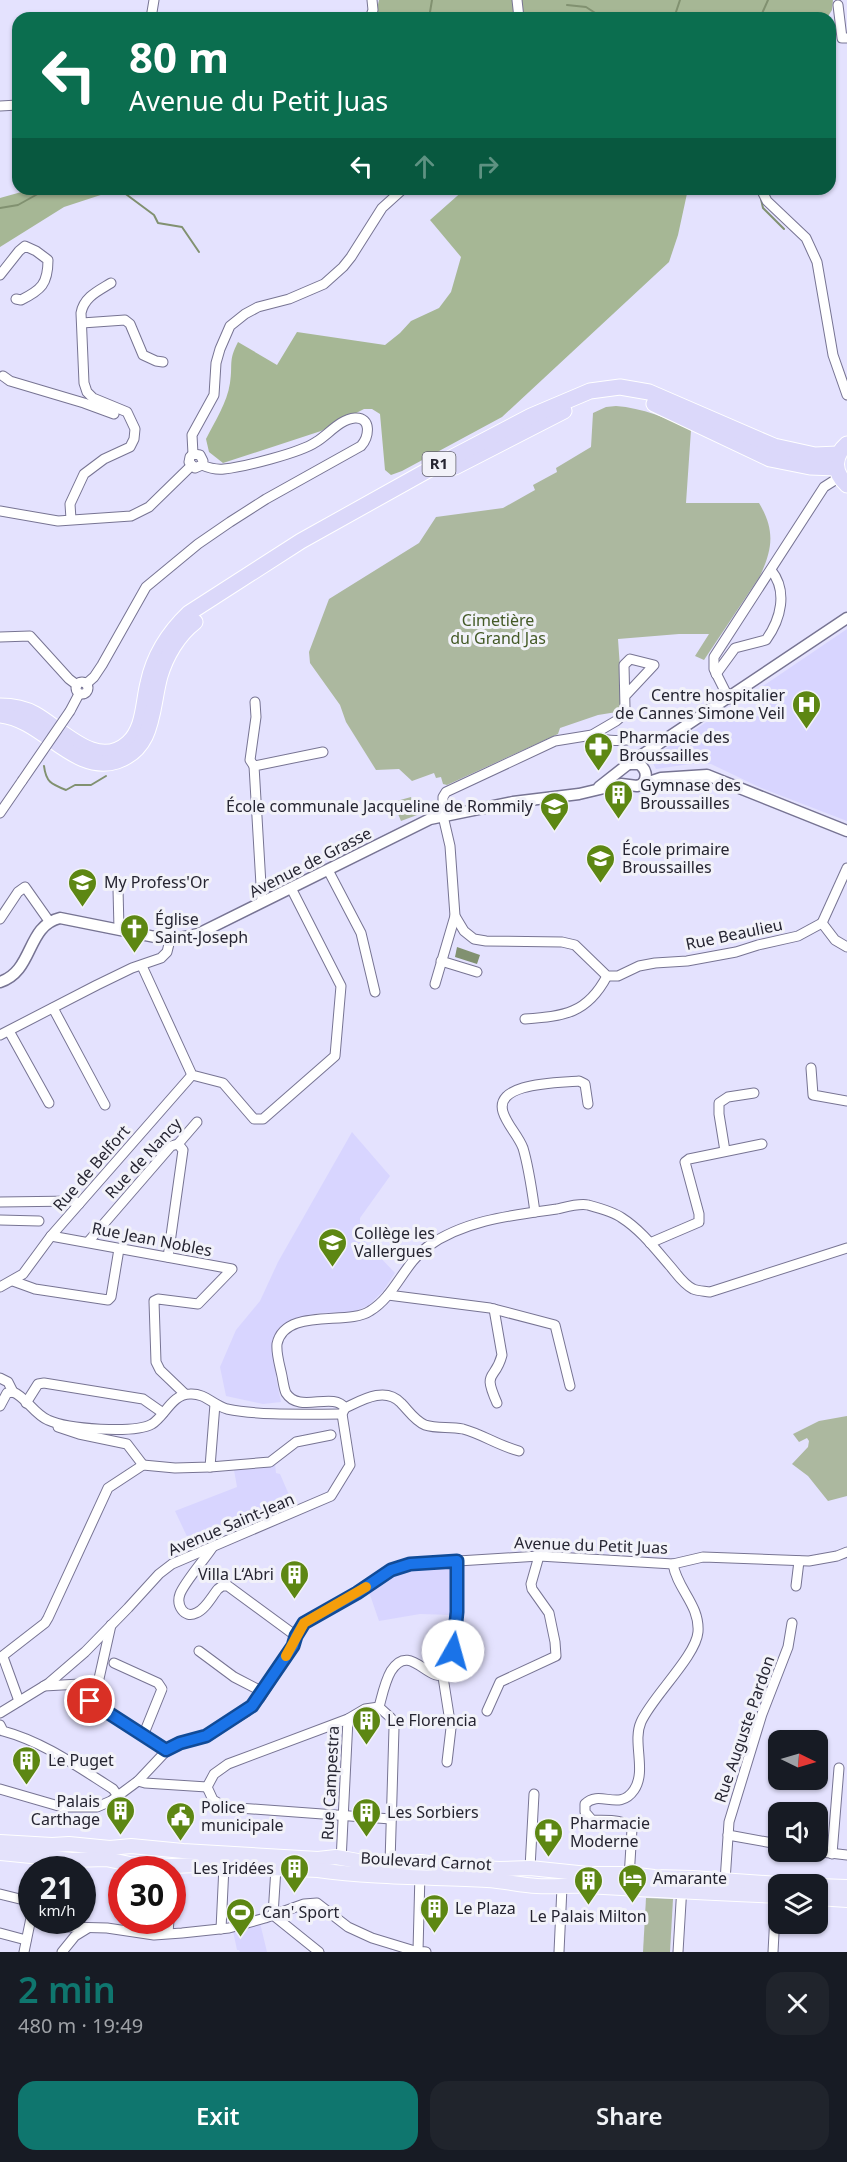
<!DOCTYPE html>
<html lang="en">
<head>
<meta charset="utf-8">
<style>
	body { margin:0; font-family:"Noto Sans",sans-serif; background:#20242c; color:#f1f3f6; height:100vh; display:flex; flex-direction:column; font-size:22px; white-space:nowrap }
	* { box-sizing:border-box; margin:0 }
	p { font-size:20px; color:#9ea1a6 }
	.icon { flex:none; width:33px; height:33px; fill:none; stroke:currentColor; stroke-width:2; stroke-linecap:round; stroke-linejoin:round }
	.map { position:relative; height:1952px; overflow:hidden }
	.details { display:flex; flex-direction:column; background:#171b24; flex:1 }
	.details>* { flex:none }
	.top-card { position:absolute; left:12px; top:12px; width:824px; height:183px; border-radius:18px; box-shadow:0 2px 4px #0004; background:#0b6e4f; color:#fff; overflow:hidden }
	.needle { width:39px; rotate:95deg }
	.controls { position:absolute; left:768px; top:1730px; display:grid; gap:12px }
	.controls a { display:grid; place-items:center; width:60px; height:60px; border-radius:12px; background:#171b24; box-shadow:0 2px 4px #0004; font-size:30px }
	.speed { position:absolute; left:18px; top:1856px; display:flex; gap:12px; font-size:30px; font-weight:700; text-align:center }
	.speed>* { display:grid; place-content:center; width:78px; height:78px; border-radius:50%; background:#171b24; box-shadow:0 2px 4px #0004; line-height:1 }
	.speed small { font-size:15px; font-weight:400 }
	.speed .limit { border:9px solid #d22; background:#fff; color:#111 }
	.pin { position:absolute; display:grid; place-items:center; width:51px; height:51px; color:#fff; margin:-26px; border:3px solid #fff; border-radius:50%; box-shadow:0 2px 6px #0007 }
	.me { position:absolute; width:66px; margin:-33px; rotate:7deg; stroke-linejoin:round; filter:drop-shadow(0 0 4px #0008) }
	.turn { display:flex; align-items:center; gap:21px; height:126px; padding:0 18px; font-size:27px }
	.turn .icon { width:78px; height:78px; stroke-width:2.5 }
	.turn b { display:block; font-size:42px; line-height:51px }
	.lanes { display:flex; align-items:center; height:57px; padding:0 18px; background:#0003; justify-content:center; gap:30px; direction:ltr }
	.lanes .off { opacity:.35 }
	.round { display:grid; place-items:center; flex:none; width:63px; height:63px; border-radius:18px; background:#20242c }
	.head { display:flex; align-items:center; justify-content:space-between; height:102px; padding:0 18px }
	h1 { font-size:36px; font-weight:600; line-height:45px; color:#0f766e }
	.primary-button { display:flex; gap:12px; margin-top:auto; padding:12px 18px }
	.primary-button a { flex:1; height:69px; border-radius:18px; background:#0f766e; color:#fff; font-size:24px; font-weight:600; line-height:69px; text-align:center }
	.primary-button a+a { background:#20242c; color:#f1f3f6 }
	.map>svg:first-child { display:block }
	.built { fill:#d8d5ff }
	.green { fill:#acb89f }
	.forest { fill:#a6b795 }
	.water { fill:#819170 }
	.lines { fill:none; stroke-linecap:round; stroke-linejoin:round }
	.stream { stroke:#819170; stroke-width:2 }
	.minor-casing { stroke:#777493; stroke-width:11 }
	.tertiary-casing { stroke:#777493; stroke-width:13 }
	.primary-casing { stroke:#fff; stroke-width:16 }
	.trunk-casing { stroke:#fff; stroke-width:17 }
	.minor { stroke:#fff; stroke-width:9 }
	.tertiary { stroke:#fff; stroke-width:10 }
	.primary { stroke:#e4e2fb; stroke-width:14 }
	.trunk { stroke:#dbd8fa; stroke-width:15 }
	.minor-bridge-casing { stroke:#777493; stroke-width:11; stroke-linecap:butt }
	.minor-bridge { stroke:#fff; stroke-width:9 }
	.route-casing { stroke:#114b97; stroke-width:15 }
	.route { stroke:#1a73e8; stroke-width:10 }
	.slow { stroke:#f59e0b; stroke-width:10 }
	.labels { text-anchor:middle; stroke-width:6; stroke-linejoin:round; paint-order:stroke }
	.shield { fill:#f2f2f9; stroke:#63626e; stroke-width:1.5 }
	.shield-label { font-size:15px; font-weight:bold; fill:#262532 }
	.park-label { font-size:16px; fill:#445a27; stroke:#f2f2f9 }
	.poi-label { font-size:16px; fill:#262532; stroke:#f2f2f9; text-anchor:start }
	.street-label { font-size:16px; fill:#262532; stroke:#f2f2f9 }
</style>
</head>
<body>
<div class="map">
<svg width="847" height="1952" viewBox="0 0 847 1952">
	<rect width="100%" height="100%" fill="#e4e2fe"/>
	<g class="built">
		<path d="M847,629V821L759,787L711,764H690L656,769L651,760L656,755L728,708L761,717L771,698L763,686Z"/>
		<path d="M352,1132L390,1176L360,1218V1236L395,1273L383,1291L369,1305L353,1312L317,1313L286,1323L274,1339L276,1378L281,1402L263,1404L226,1396L220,1367L236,1330L260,1301L278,1262Z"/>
		<path d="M275,1464L276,1473L280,1474L293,1504L191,1545L175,1511L237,1487L234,1470L264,1468Z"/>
		<path d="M448,1565L454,1570L452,1615L420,1614L379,1621L368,1589L386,1576L407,1568Z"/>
		<path d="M260,1923L267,1952H240L239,1950H237L233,1931Z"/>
	</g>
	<g class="green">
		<path d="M616,406C642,408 668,418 691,430L686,503H759C775,530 773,548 760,576L704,660L695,656L709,634H679L618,639L623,711L598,715L560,728L558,734L447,785L443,784L441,777L436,778L434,773L412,781L399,769L376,770L346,722L340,705L310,663L309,652L329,599L419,543L436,517L503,508L535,490L533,485L557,472L556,468L591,447L593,413L606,407Z"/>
		<path d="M411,797L417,815L401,821L393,802Z"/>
		<path d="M847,1416V1496L828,1501L808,1476L792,1464L808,1447L809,1441L807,1438L799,1442L793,1434L819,1421Z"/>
		<path d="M646,1898L673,1899L670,1952H643Z"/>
	</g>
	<g class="forest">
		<path d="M379,0H833L832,10L827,18H375Z"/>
		<path d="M32,189H119L64,207L0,247V198Z"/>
		<path d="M465,189H688L678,235L669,262L502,417L402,471L391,475L385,470L380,414L372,409H364L321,431L223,463L209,452L206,439C215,421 227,403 230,383C233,364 228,361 238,342L277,365L297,332L385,345L400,333L411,321L439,308L451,292L461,257L430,220Z"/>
	</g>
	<path class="water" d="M457,947L480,955L477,964L455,957Z"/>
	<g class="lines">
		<g class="stream">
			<path d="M567,5L586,7L603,18"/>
			<path d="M429,18L432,0"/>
			<path d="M674,18L680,0"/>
			<path d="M716,18L719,13"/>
			<path d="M760,18L768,0"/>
			<path d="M119,189L154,215L158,223L182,227L199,252"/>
			<path d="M761,199L763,208L784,229"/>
			<path d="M0,208L18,205L43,191L59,194L66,189"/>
			<path d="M44,766C46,782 51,784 66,790L75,785H91L106,776"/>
		</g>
		<defs>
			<g id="minor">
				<path d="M517,0L519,18"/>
				<path d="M838,5L842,38H847"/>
				<path d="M151,18L154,0"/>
				<path d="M370,18L373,10L372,0"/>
				<path d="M0,106L18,105"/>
				<path d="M761,189L767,201L806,238L817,262L833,355L847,395"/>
				<path d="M0,275L19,251L25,246L36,251L48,260C48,284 41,290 21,300L16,299"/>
				<path d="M82,323L125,320L130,324L143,355L156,361L163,362"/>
				<path d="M3,376L10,381L84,403L114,414"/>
				<path d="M193,454L192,435L214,395L216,363L220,349L230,326L245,314L258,307L289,299L324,284L343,267L351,257L382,208L403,189"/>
				<path d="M0,511L58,521L131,516L149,507L191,466"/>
				<path d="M71,519L70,504L84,474L104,459L130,447L134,439L135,429L127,412L93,398L87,392L84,383L81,313C84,297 98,291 111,283"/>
				<path d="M0,637L30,636L69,679L77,685"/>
				<path d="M716,674L735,648L766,640C781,619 788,591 771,570"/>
				<circle cx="82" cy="688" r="6"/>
				<path d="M86,684L94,677L102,665L146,587L198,544L230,522L266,499L361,446C369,437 372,417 355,418C340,419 328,435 316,442C300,453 243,467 224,469C216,470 209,468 202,465L195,468L189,462L190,457L193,454L200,455L203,461L202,465"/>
				<path d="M625,696L654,665L630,659L624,665L625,708L623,715L616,721L592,735L555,741L446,792L443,797V816L450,846L455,916L464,931L474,939L486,941L562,942L575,945L607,976H618L639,966L655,963L687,961L736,952L758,945L798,936L822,923"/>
				<path d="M729,699L714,669V657L824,487L835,480L841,479"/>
				<path d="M70,711L79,694"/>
				<path d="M592,735C608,745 632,738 651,739L658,745"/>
				<path d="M254,766L250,760L256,717L255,702"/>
				<path d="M0,813L22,781"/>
				<path d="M328,870L361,933L375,992"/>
				<path d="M118,889L119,929"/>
				<path d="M262,902L254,766L323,752"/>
				<path d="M0,919L18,892L25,887L49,921"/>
				<path d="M822,923L847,868"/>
				<path d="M822,923L835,940L847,947"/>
				<path d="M441,961L477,972"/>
				<path d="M142,966L192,1075L223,1083L254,1119H263L335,1056L341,986L291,888"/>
				<path d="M435,984L455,916"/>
				<path d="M53,1008L105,1105"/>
				<path d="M525,1019C564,1016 587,1014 607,976"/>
				<path d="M9,1031L49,1103"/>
				<path d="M0,1035L97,985L132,968L161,958L167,952L170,940"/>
				<path d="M811,1068L813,1095L847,1101"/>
				<path d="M725,1151L719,1114V1103L728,1097L754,1093"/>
				<path d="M0,1202L75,1201L79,1204"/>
				<path d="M535,1212C532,1191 529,1168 523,1148C518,1135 507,1125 503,1112C494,1082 560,1083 579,1081L585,1084L588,1104"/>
				<path d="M0,1220L39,1221"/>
				<path d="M51,1236L232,1269L198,1304L158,1299L154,1301L156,1362L160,1370L185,1394"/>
				<path d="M88,1242L171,1146L178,1144L197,1122"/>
				<path d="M650,1243L699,1222V1214L685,1162L689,1159L762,1144"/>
				<path d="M168,1257L183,1150L178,1144"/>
				<path d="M13,1281L35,1289L108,1300L111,1297L119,1249"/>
				<path d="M0,1287L23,1274L51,1236L192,1075"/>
				<path d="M388,1295L490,1308L555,1325L570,1386"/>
				<path d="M494,1309L502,1355C495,1382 482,1369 497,1403"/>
				<path d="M0,1378L8,1382L13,1392"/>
				<path d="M13,1392C26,1397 34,1414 48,1420C67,1429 134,1434 152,1424C165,1416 172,1394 190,1394C205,1393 213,1405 227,1409C261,1416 307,1414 342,1414"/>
				<path d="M26,1403L38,1384L44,1383L143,1399L163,1413"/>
				<path d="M0,1406L7,1393L13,1392"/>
				<path d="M345,1408C362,1400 385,1386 401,1403C409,1411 414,1420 425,1425C437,1429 450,1426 463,1429C482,1434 499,1446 519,1451"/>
				<path d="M58,1427L79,1434L127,1444L143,1465"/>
				<path d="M210,1467L270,1462L296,1442L331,1435"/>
				<path d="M212,1548C204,1560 184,1583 180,1594C176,1605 184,1619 196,1613C205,1610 212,1596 218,1589L222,1586H228L296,1636"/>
				<path d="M796,1586L799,1561"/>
				<path d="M199,1651L234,1677L263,1692"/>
				<path d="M3,1657L19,1701"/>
				<path d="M0,1658L45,1623L48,1618L108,1488L143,1465L175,1468L210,1467L215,1404"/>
				<path d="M114,1663L158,1683L162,1689L145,1731V1737"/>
				<path d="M443,1677L451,1728L447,1762"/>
				<path d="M44,1686L98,1683L111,1625"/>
				<path d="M90,1701L166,1750"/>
				<path d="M379,1707C382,1696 385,1681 391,1671C411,1640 429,1687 448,1673L457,1612V1561"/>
				<path d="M379,1707L391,1718L394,1728L390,1863"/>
				<path d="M487,1711L500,1682L556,1656L555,1642L549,1613L532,1589L531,1584L539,1556"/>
				<path d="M0,1713L49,1683L85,1652L128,1608L159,1574L172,1564L331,1496L350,1465L342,1414L345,1408C333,1391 299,1414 286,1393C284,1389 283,1381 282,1376C280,1366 276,1354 277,1344C285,1307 348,1326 370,1311C395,1296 404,1264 427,1247C464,1220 513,1215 557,1209C566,1207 579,1203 588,1205C599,1208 614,1212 622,1218C641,1230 656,1250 670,1266C677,1274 683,1284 693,1289C698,1291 705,1291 710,1292L847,1248"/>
				<path d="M0,1725L3,1731C44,1742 78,1767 113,1789L118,1796"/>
				<path d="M138,1781L145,1783L207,1787"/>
				<path d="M207,1787L213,1800L225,1807L391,1819"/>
				<path d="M207,1787L214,1774L228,1764L348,1719L365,1709L379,1707"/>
				<path d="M0,1789L62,1807H97L111,1801L138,1781L170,1747L206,1736L246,1712L260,1698L293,1646L296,1636L304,1624L357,1593L391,1570L410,1564L539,1556L673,1564L703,1557L809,1561L837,1556L847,1552"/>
				<path d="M728,1835L778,1844"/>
				<path d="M813,1851L847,1855"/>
				<path d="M832,1854L839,1768"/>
				<path d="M341,1861L348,1719"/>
				<path d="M530,1868L534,1794"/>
				<path d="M420,1873L418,1951L426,1952"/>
				<path d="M629,1878L632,1829C624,1818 604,1821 592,1820L585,1812V1804C600,1789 619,1812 634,1790C647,1771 632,1742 641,1722C652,1697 696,1656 698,1632C700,1605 677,1589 673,1564"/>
				<path d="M725,1881L729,1822L762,1714L788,1647L792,1623"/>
				<path d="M0,1894L32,1902"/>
				<path d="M273,1915L319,1952"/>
				<path d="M273,1915L276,1868"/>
				<path d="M68,1927L107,1928L154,1935L182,1933L229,1928L265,1918L304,1904L317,1903L348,1927L372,1938L418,1952"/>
				<path d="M221,1929L224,1866"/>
				<path d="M0,1933L26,1940"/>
				<path d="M168,1933L169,1920"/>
				<path d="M24,1952L32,1913"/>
				<path d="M62,1952L75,1936L88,1928"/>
				<path d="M559,1952L562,1887"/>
				<path d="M678,1952L682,1886"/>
				<path d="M773,1952L776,1896"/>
			</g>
			<g id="tertiary">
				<path d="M630,764H639C646,769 648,776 643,783"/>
				<path d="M599,787L627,765L847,618"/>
				<path d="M0,982C34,971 26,926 60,918L170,940L198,934L430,819L513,802L579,794L621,784L637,786L661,778L707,775L847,831"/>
			</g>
			<g id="primary">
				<path d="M0,1842L52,1845L69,1844L110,1848L131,1846L183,1851L318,1859L336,1857L358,1861L397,1863L421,1862L448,1866L499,1869L530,1868L588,1874H629L654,1877L692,1878L778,1884"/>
				<path d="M0,1853L72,1860L106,1859L130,1864L172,1866L198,1865L318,1870C374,1878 431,1877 487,1880C504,1881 520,1885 537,1886C554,1887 570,1885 587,1886C651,1890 714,1893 778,1896"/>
				<path d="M818,1886L847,1887"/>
				<path d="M818,1898L847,1900"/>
			</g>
			<g id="trunk">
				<path d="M654,404L770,459L810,467L836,468"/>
				<path d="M847,444C833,456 833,472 847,485"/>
				<path d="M455,467L564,411"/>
				<path d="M0,706C13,706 24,708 35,714C62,729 97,771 128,743C144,729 143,703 148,683C154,655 168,633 189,613L301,541L430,469L531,416L590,391L620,387L649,392L774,446L815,455L838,454"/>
				<path d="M0,715C43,719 74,775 117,761C155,748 151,708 160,676C166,656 178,635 195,622"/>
			</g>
		</defs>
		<use href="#minor" class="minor-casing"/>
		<use href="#tertiary" class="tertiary-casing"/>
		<use href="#primary" class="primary-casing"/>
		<use href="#trunk" class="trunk-casing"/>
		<use href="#minor" class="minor"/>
		<use href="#tertiary" class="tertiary"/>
		<use href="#primary" class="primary"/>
		<use href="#trunk" class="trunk"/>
		<defs>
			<path id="minor-bridge" d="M22,781L70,711"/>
		</defs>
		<use href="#minor-bridge" class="minor-bridge-casing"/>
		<use href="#minor-bridge" class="minor-bridge"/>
	</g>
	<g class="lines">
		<defs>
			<path id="route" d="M90,1701L166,1750L180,1743L206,1736L252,1706L293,1646L296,1636L304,1623L357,1593L391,1570L410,1564L457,1561V1612L453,1651"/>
		</defs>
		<use href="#route" class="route-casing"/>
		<use href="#route" class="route"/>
		<path class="slow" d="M286,1656L304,1623L366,1587"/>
	</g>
	<defs>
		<symbol id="hospital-pin" viewBox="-11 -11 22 30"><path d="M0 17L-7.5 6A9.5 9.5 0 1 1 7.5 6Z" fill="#5d8713" stroke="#f2f2f9"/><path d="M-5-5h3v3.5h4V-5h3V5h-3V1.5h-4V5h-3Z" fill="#fff"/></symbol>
		<symbol id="pharmacy-pin" viewBox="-11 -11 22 30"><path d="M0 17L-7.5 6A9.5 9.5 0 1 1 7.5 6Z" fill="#5d8713" stroke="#f2f2f9"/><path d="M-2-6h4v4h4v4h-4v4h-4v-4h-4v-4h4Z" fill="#fff"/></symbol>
		<symbol id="building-pin" viewBox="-11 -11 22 30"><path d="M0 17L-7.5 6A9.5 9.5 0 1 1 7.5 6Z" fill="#5d8713" stroke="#f2f2f9"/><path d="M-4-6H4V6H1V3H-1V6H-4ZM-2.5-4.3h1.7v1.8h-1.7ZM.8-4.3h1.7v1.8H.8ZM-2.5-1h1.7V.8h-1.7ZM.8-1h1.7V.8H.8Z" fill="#fff"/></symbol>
		<symbol id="school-pin" viewBox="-11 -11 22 30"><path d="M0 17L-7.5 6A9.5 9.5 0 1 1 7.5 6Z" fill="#5d8713" stroke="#f2f2f9"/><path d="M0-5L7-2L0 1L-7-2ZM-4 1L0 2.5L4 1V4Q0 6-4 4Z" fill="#fff"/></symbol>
		<symbol id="university-pin" viewBox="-11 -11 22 30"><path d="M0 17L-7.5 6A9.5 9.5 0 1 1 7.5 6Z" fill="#5d8713" stroke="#f2f2f9"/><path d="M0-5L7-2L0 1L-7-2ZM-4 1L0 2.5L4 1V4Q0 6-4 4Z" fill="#fff"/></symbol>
		<symbol id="church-pin" viewBox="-11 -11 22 30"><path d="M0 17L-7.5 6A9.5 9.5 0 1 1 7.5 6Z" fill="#5d8713" stroke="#f2f2f9"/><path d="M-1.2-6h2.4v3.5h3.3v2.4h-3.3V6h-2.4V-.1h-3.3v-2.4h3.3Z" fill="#fff"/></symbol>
		<symbol id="civic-pin" viewBox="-11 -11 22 30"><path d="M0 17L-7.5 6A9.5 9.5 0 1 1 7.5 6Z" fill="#5d8713" stroke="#f2f2f9"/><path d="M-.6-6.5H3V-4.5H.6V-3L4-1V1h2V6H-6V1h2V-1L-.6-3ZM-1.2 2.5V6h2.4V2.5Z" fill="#fff"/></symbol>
		<symbol id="hotel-pin" viewBox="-11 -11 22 30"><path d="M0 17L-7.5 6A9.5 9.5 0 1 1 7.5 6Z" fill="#5d8713" stroke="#f2f2f9"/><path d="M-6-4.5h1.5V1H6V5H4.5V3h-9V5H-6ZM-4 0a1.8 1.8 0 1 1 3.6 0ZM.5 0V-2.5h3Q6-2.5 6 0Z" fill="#fff"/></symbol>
		<symbol id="stadium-pin" viewBox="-11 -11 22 30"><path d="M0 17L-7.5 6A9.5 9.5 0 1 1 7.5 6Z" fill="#5d8713" stroke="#f2f2f9"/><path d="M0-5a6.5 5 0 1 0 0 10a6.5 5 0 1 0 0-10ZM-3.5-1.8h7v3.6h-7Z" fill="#fff"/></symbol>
	</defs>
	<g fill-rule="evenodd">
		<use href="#hospital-pin" x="790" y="688" width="33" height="45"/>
		<use href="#pharmacy-pin" x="582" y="730" width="33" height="45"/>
		<use href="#building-pin" x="602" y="778" width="33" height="45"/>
		<use href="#school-pin" x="538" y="790" width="33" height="45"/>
		<use href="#school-pin" x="584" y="842" width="33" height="45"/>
		<use href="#university-pin" x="66" y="866" width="33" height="45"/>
		<use href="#church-pin" x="118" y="912" width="33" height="45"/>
		<use href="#school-pin" x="316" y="1226" width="33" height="45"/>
		<use href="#building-pin" x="278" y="1558" width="33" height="45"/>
		<use href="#building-pin" x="350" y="1704" width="33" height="45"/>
		<use href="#building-pin" x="10" y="1744" width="33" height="45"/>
		<use href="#building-pin" x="104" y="1794" width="33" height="45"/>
		<use href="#building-pin" x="350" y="1796" width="33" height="45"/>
		<use href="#civic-pin" x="164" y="1800" width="33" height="45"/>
		<use href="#pharmacy-pin" x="532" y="1816" width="33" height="45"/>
		<use href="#building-pin" x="278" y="1852" width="33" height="45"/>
		<use href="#hotel-pin" x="616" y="1862" width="33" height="45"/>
		<use href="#building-pin" x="572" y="1864" width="33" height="45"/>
		<use href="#building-pin" x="418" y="1892" width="33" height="45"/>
		<use href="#stadium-pin" x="224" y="1896" width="33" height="45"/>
	</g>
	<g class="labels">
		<rect class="shield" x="422.5" y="452" width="33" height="24" rx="4.5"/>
		<g class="shield-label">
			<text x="439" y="469">R1</text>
		</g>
		<g class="park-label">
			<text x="498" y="626">Cimetière<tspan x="498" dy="18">du Grand Jas</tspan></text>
		</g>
		<g class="poi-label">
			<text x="785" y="701" text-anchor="end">Centre hospitalier<tspan x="785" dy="18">de Cannes Simone Veil</tspan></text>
			<text x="619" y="743">Pharmacie des<tspan x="619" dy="18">Broussailles</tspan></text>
			<text x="640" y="791">Gymnase des<tspan x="640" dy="18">Broussailles</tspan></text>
			<text x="533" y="812" text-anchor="end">École communale Jacqueline de Rommily</text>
			<text x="622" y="855">École primaire<tspan x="622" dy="18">Broussailles</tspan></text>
			<text x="104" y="888">My Profess'Or</text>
			<text x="155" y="925">Église<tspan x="155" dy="18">Saint-Joseph</tspan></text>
			<text x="354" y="1239">Collège les<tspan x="354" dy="18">Vallergues</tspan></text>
			<text x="274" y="1580" text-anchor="end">Villa L‘Abri</text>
			<text x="387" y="1726">Le Florencia</text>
			<text x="48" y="1766">Le Puget</text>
			<text x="100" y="1807" text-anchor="end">Palais<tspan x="100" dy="18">Carthage</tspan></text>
			<text x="201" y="1813">Police<tspan x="201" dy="18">municipale</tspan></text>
			<text x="387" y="1818">Les Sorbiers</text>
			<text x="570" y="1829">Pharmacie<tspan x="570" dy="18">Moderne</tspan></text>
			<text x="274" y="1874" text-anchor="end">Les Iridées</text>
			<text x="653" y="1884">Amarante</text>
			<text x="455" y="1914">Le Plaza</text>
			<text x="262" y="1918">Can' Sport</text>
			<text x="588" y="1922" text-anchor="middle">Le Palais Milton</text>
		</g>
		<g class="street-label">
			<text transform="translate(310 862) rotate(-27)" y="6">Avenue de Grasse</text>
			<text transform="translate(734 934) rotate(-12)" y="6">Rue Beaulieu</text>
			<text transform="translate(143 1158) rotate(-47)" y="6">Rue de Nancy</text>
			<text transform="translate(91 1168) rotate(-49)" y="6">Rue de Belfort</text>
			<text transform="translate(152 1239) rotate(11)" y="6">Rue Jean Nobles</text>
			<text transform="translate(231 1524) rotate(-23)" y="6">Avenue Saint-Jean</text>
			<text transform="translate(591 1545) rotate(2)" y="6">Avenue du Petit Juas</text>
			<text transform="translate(744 1729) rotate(-71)" y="6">Rue Auguste Pardon</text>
			<text transform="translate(330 1783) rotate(-87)" y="6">Rue Campestra</text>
			<text transform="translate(426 1861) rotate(3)" y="6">Boulevard Carnot</text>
		</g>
	</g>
</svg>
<div class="controls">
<a><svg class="needle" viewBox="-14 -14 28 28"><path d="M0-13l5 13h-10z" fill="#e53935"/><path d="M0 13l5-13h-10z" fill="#9ea1a6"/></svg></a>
<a><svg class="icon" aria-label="sound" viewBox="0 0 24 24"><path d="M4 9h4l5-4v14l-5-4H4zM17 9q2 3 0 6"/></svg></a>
<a><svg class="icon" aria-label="layers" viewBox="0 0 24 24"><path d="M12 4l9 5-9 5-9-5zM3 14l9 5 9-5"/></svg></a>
</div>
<div class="speed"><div>21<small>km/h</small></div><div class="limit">30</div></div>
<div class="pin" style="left:90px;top:1701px;background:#d93025"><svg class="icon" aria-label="arrive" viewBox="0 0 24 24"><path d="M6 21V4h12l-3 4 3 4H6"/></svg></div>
<svg class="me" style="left:453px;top:1651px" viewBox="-20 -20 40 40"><circle r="19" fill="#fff"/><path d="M0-13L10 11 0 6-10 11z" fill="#1a73e8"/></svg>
<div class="top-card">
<div class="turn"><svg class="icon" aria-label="left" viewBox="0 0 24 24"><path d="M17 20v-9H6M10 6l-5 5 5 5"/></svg><div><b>80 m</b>Avenue du Petit Juas</div></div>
<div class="lanes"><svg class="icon" aria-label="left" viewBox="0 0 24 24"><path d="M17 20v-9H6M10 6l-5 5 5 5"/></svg><svg class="icon off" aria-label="ahead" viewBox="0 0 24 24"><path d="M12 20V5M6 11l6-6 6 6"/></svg><svg class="icon off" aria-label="right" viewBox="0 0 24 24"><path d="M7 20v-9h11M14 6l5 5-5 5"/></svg></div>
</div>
</div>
<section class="details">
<div class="head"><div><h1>2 min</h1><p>480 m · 19:49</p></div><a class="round"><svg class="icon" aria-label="close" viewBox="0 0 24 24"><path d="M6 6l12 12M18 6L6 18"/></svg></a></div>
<div class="primary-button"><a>Exit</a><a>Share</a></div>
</section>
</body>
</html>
